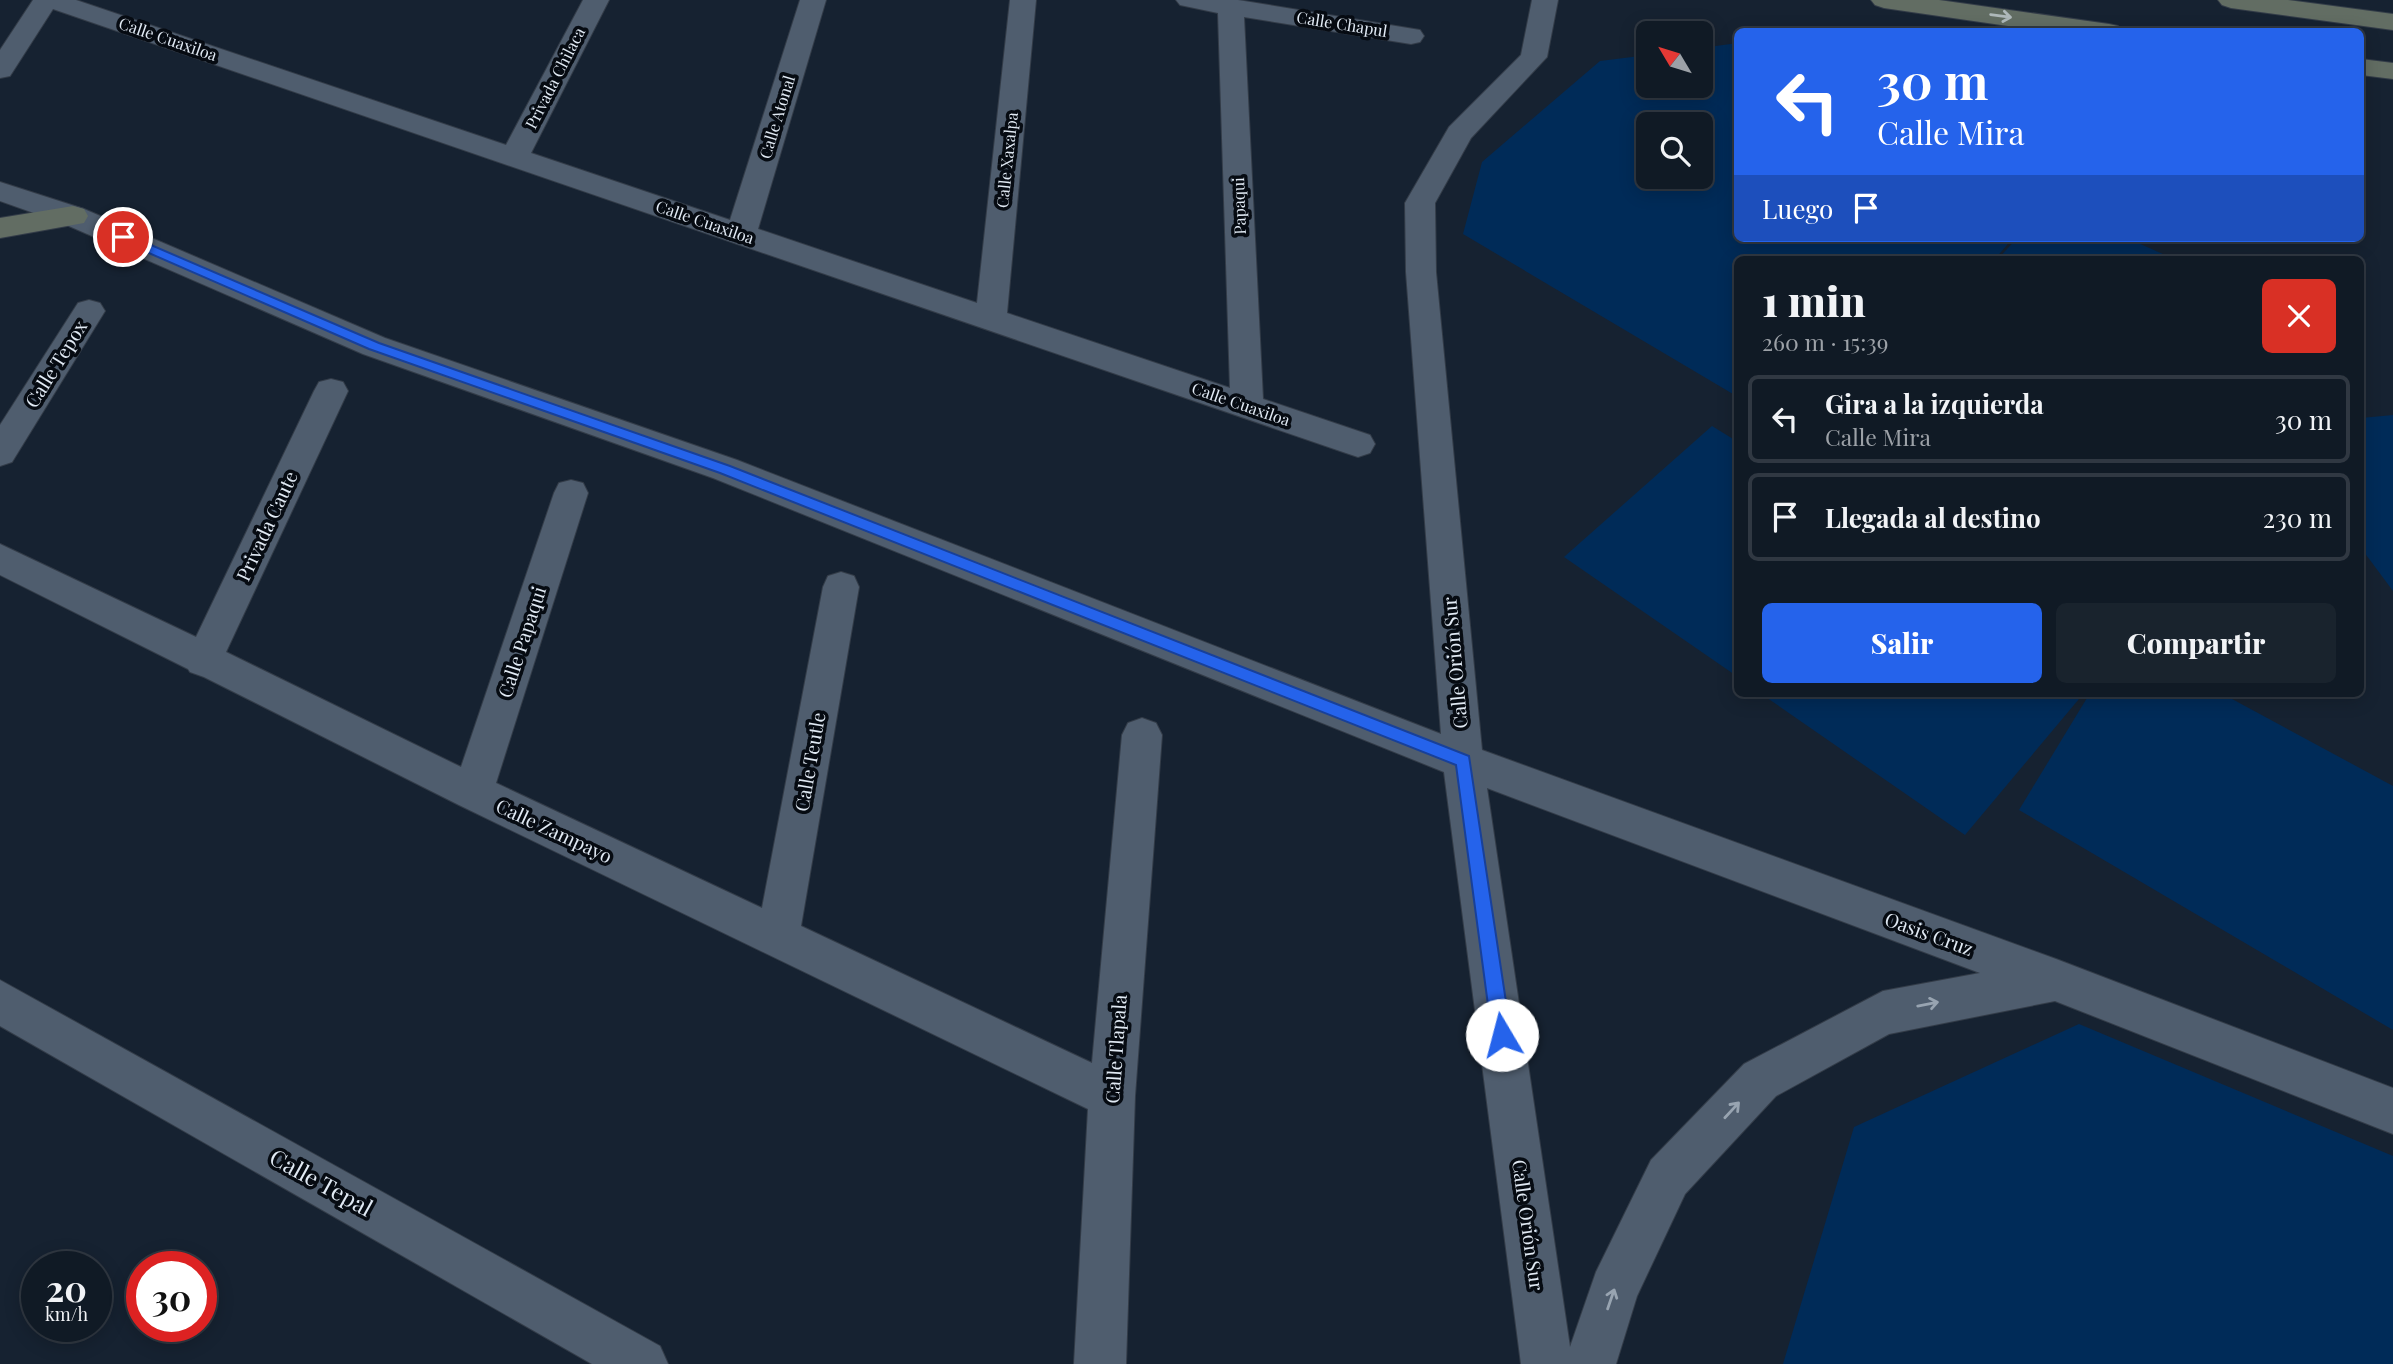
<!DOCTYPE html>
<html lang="es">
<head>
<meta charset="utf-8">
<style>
	body { margin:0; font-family:"Playfair Display",serif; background:#19232d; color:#f1f3f6; height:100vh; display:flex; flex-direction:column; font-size:26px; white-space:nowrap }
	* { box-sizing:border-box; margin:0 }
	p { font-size:23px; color:#9ca1a7 }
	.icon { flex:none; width:38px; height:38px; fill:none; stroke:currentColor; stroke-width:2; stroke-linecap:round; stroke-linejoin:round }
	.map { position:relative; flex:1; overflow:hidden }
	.sheet { position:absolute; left:1734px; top:256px; width:630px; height:441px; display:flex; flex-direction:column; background:#101a25; border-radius:10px; box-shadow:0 4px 18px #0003,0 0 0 2px #303842 }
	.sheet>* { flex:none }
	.top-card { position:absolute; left:1734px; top:28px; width:630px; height:214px; border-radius:10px; box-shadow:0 4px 18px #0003,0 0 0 2px #303842; background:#2563eb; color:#fff; overflow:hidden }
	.needle { width:46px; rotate:308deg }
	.controls { position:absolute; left:1636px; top:21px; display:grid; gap:14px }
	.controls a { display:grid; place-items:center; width:77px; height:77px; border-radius:10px; background:#101a25; box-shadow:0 4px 18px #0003,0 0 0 2px #303842; font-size:35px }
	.speed { position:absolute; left:21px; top:1251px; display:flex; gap:14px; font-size:35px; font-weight:700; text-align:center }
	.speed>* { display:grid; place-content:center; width:91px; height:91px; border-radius:50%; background:#101a25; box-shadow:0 4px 18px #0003,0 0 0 2px #303842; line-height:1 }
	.speed small { font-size:18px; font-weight:400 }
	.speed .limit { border:10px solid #d22; background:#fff; color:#111 }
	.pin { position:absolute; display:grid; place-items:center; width:60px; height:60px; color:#fff; margin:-30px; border:4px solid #fff; border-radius:50%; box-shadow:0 2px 7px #0007 }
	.me { position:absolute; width:77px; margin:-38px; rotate:352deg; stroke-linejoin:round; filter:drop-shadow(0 0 5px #0008) }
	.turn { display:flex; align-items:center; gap:24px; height:147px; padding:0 28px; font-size:32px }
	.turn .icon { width:91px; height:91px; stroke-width:2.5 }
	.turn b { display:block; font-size:49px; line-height:60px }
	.then { display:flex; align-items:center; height:66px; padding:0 28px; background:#0003; gap:14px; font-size:26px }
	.round { display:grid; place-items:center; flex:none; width:74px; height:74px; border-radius:10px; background:#19232d }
	.overview { display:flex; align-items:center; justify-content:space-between; height:119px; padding:0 28px }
	h1 { font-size:42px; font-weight:800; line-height:52px }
	.action { display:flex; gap:14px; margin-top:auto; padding:14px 28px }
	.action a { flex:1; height:80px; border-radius:10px; background:#2563eb; color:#fff; font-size:28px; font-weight:800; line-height:80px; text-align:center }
	.action a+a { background:#19232d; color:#f1f3f6 }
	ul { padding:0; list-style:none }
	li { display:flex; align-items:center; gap:21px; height:88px; margin:0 14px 10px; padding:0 14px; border:4px solid #303842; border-radius:10px }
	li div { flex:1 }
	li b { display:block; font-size:26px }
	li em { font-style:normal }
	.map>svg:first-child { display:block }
	.green { fill:#002b58; fill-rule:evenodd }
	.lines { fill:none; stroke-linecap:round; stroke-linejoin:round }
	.street-casing { stroke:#333c48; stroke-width:2 }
	.secondary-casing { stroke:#333c48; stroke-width:2 }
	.street { fill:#4f5d6e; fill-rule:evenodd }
	.secondary { fill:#626d63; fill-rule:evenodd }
	.oneway { stroke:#aeb8ba }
	.oneway2 { stroke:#98a4b1 }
	.route { fill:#2563eb; stroke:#184099; stroke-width:2 }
	.labels { text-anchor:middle; stroke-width:7; stroke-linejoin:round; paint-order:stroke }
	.far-street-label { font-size:16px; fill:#e1eaf4; stroke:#060b12 }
	.street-label { font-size:19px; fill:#e1eaf4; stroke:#060b12 }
	.near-street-label { font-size:23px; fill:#e1eaf4; stroke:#060b12 }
</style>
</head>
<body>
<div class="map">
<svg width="2393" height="1364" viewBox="0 0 2393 1364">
	<rect width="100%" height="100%" fill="#162231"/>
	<g class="green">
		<path d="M1738,43V238H2013L1995,259H1738V397L1463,234L1482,162L1600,61L1648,55V86H1701V48ZM1648,124H1701V177H1648Z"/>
		<path d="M2017,238H2127L2174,259H1998Z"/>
		<path d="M2393,415V591L2361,548V418Z"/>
		<path d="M1712,426L1738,442V677L1564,557Z"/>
		<path d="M1760,693H2084L1965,835Z"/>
		<path d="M2090,693H2221L2393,786V1030L2019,810Z"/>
		<path d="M2079,1024L2393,1156V1364H1783L1854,1127Z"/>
	</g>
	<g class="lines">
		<defs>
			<g id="street">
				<path d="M33,0H76L506,145L583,0H609L531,153L730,220L800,0H826L758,229L977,303L1010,0H1036L1007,313L1230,388L1218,13L1180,5L1176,0H1238L1420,30L1424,36L1420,42L1411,44L1244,17L1263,399L1370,435L1375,444L1370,453L1358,457L1346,453L53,9L10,76L0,78V50Z"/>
				<path d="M1532,0H1558L1547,57L1471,138L1435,203L1436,272L1482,750L2056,959L2393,1088V1134L2055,1001L1889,1034L1776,1096L1685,1194L1637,1296L1616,1364H1521L1444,772L713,478L363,354L62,223L0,201V182L84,209L385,338L737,460L1441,734L1406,272L1405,203L1449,127L1521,55ZM1487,788L1980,973L1883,991L1744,1064L1651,1160L1596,1272L1570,1347Z"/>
				<path d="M89,300L100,303L105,311L12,462L0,466V425L78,303Z"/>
				<path d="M331,379L343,382L348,391L226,652L461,767L554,493L559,483L571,480L583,483L588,493L496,783L762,908L823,587L828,576L841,572L854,576L859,587L801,926L1092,1063L1122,735L1128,723L1142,718L1156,723L1162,735L1135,1096L1126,1364H1074L1088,1109L459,805L204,677L190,672L188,669L0,575V544L196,637L314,391L319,382Z"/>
				<path d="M0,980L660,1346L668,1364H592L0,1026Z"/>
			</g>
			<g id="secondary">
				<path d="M1871,0H1939L2109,24L2118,26L2122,32H2050L1884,8L1875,5Z"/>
				<path d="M2218,0H2288L2393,14V30L2231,8L2222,5Z"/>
				<path d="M2361,59L2393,63V79L2361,75Z"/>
				<path d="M73,206L84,209L88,216L84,223L0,238V218Z"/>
			</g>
		</defs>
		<use href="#street" class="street-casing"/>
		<use href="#secondary" class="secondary-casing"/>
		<use href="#street" class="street"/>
		<use href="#secondary" class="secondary"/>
	</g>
	<defs><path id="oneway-shaft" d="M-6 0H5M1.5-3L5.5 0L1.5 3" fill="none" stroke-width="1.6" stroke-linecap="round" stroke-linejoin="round" transform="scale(1.75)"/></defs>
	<use class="oneway" href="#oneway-shaft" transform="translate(2001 16) rotate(8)"/>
	<g class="oneway2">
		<use href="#oneway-shaft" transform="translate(1928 1004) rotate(-11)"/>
		<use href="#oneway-shaft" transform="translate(1732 1110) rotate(-47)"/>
		<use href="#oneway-shaft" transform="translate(1611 1299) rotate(-71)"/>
	</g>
	<path class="route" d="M123,233L379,343L730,466L1469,756L1511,1035L1508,1042L1502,1044L1495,1042L1492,1035L1456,765L720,473L369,349L119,240V235Z"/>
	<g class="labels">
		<g class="far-street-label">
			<text transform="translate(1342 24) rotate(9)" y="6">Calle Chapul</text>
			<text transform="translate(168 39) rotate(19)" y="6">Calle Cuaxiloa</text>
			<text transform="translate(555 78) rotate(-63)" y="6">Privada Chilaca</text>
			<text transform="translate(777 117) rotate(-73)" y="6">Calle Atonal</text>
			<text transform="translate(1007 160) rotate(-84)" y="6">Calle Xaxalpa</text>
			<text transform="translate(1239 206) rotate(-92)" y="6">Papaqui</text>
			<text transform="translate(705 222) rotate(19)" y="6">Calle Cuaxiloa</text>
			<text transform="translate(1241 404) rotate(19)" y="6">Calle Cuaxiloa</text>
		</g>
		<g class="street-label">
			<text transform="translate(56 364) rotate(-58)" y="7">Calle Tepox</text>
			<text transform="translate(267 526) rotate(-65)" y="7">Privada Caute</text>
			<text transform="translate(522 642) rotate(-72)" y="7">Calle Papaqui</text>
			<text transform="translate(1455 663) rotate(-95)" y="7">Calle Orión Sur</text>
			<text transform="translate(810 762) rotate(-80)" y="7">Calle Teutle</text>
			<text transform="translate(554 831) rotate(25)" y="7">Calle Zampayo</text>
			<text transform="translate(1929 934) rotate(20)" y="7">Oasis Cruz</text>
			<text transform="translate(1116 1049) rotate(-86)" y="7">Calle Tlapala</text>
			<text transform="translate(1528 1225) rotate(82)" y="7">Calle Orión Sur</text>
		</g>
		<g class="near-street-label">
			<text transform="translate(321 1183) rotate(29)" y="8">Calle Tepal</text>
		</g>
	</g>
</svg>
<div class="controls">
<a><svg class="needle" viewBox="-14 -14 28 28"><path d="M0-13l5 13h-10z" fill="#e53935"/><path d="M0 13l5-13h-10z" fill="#9ca1a7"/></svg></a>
<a><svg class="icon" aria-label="search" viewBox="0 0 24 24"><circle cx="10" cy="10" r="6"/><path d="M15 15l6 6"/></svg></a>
</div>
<div class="speed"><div>20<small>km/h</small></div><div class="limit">30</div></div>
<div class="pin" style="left:123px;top:237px;background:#d93025"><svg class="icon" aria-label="arrive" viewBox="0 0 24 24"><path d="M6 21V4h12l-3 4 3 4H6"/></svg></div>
<svg class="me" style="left:1502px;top:1035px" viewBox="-20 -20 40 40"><circle r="19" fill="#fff"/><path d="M0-13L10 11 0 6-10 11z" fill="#2563eb"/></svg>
<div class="top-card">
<div class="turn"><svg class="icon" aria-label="left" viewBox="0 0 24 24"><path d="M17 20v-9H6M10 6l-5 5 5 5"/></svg><div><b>30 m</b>Calle Mira</div></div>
<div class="then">Luego<svg class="icon" aria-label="arrive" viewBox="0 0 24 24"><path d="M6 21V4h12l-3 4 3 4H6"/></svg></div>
</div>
<section class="sheet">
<div class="overview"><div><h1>1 min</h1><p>260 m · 15:39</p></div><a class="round" style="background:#d93025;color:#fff"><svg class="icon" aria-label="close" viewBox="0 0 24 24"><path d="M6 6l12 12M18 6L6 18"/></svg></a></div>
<ul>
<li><svg class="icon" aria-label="left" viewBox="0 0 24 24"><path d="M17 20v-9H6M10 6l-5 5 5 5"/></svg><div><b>Gira a la izquierda</b><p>Calle Mira</p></div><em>30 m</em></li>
<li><svg class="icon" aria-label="arrive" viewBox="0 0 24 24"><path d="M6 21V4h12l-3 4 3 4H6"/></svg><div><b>Llegada al destino</b></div><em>230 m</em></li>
</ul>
<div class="action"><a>Salir</a><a>Compartir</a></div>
</section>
</div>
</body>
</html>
